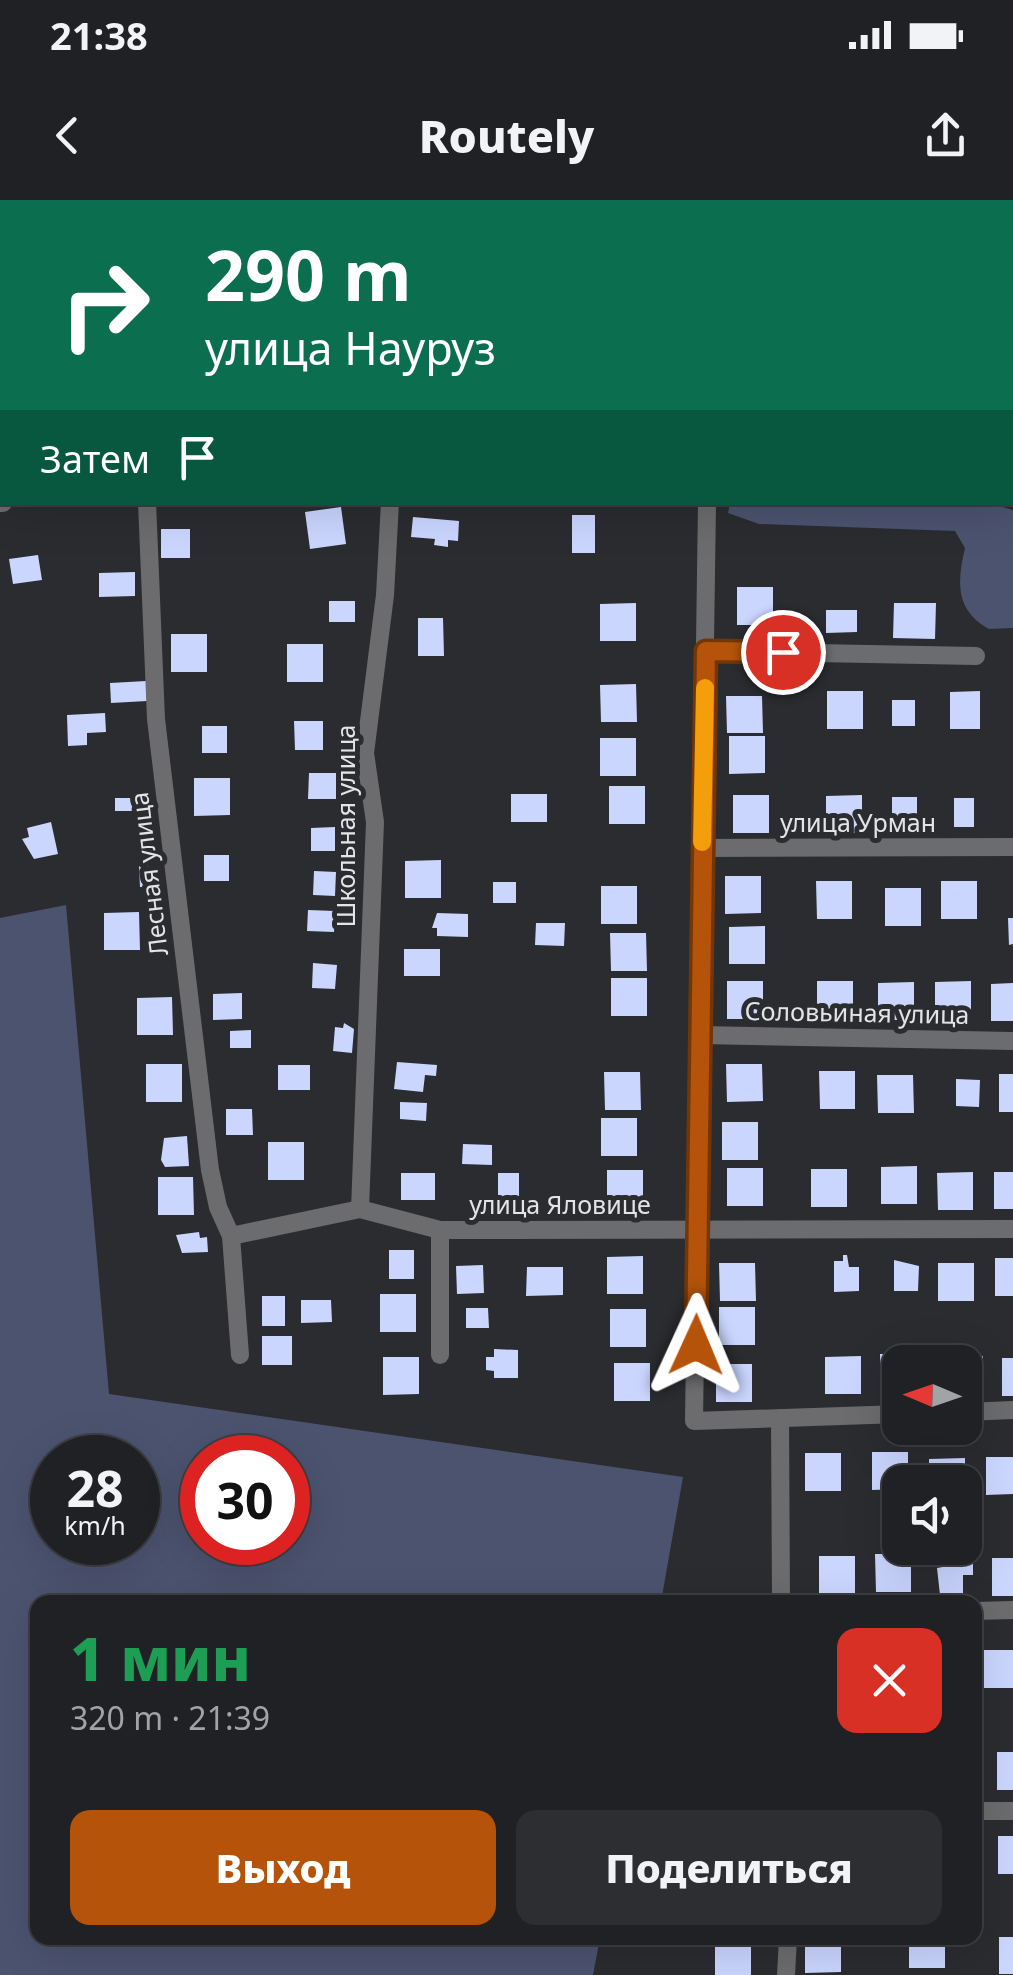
<!DOCTYPE html>
<html lang="ru">
<head>
<meta charset="utf-8">
<style>
	body { margin:0; font-family:"Noto Sans",sans-serif; background:#2d2e31; color:#f1f3f6; height:100vh; display:flex; flex-direction:column; font-size:38px; white-space:nowrap }
	* { box-sizing:border-box; margin:0 }
	p { font-size:32px; color:#a2a3a6 }
	.icon { flex:none; width:55px; height:55px; fill:none; stroke:currentColor; stroke-width:2; stroke-linecap:round; stroke-linejoin:round }
	.map { position:relative; flex:1; overflow:hidden }
	.sheet { position:absolute; left:30px; top:1395px; width:952px; height:350px; display:flex; flex-direction:column; background:#202124; border-radius:20px; box-shadow:0 10px 40px #0002,0 0 0 2px #3d3e41 }
	.sheet>* { flex:none }
	.hud { position:absolute; left:0px; top:0px; width:1015px; height:305px; box-shadow:0 10px 40px #0002,0 0 0 2px #3d3e41; background:#0b6e4f; color:#fff; overflow:hidden }
	.needle { width:65px; rotate:272deg }
	.controls { position:absolute; left:882px; top:1145px; display:grid; gap:20px }
	.controls a { display:grid; place-items:center; width:100px; height:100px; border-radius:20px; background:#202124; box-shadow:0 10px 40px #0002,0 0 0 2px #3d3e41; font-size:50px }
	.speed { position:absolute; left:30px; top:1235px; display:flex; gap:20px; font-size:50px; font-weight:700; text-align:center }
	.speed>* { display:grid; place-content:center; width:130px; height:130px; border-radius:50%; background:#202124; box-shadow:0 10px 40px #0002,0 0 0 2px #3d3e41; line-height:1 }
	.speed small { font-size:25px; font-weight:400 }
	.speed .limit { border:15px solid #d22; background:#fff; color:#111 }
	.pin { position:absolute; display:grid; place-items:center; width:85px; height:85px; color:#fff; margin:-42px; border:5px solid #fff; border-radius:50%; box-shadow:0 2px 10px #0007 }
	.me { position:absolute; width:110px; margin:-55px; rotate:1deg; stroke-linejoin:round; filter:drop-shadow(0 0 8px #0008) }
	.turn { display:flex; align-items:center; gap:35px; height:210px; padding:0 40px; font-size:45px }
	.turn .icon { width:130px; height:130px; stroke-width:2.5 }
	.turn b { display:block; font-size:70px; line-height:85px }
	.then { display:flex; align-items:center; height:95px; padding:0 40px; background:#0003; gap:20px; font-size:38px }
	.round { display:grid; place-items:center; flex:none; width:105px; height:105px; border-radius:20px; background:#2d2e31 }
	.overview { display:flex; align-items:center; justify-content:space-between; height:170px; padding:0 40px }
	h1 { font-size:60px; font-weight:800; line-height:75px; color:#1e9e55 }
	.button { display:flex; gap:20px; margin-top:auto; padding:20px 40px }
	.button a { flex:1; height:115px; border-radius:20px; background:#b45309; color:#fff; font-size:40px; font-weight:800; line-height:115px; text-align:center }
	.button a+a { background:#2d2e31; color:#f1f3f6 }
	.status { display:flex; justify-content:space-between; align-items:center; height:70px; padding:0 50px; background:#202124; direction:ltr }
	.status svg { height:28px; fill:currentColor }
	header { display:flex; justify-content:space-between; align-items:center; height:130px; padding:0 40px; background:#202124; font-size:45px; font-weight:800 }
	.map>svg:first-child { display:block }
	.green { fill:#4c536f; fill-rule:evenodd }
	.building { fill:#cbd6ff }
	.lines { fill:none; stroke-linecap:round; stroke-linejoin:round }
	.minor { stroke:#6c6c6e; stroke-width:18 }
	.tertiary { stroke:#6c6c6e; stroke-width:22 }
	.route-casing { stroke:#753606; stroke-width:25 }
	.route { stroke:#b45309; stroke-width:18 }
	.slow { stroke:#f59e0b; stroke-width:18 }
	.labels { text-anchor:middle; stroke-width:10; stroke-linejoin:round; paint-order:stroke }
	.street-label { font-size:25px; fill:#e3e4e6; stroke:#2b2c30 }
</style>
</head>
<body>
<div class="status"><b>21:38</b><svg viewBox="0 0 49 12"><path d="M0 12V9h3v3zM5 12V6h3v6zM10 12V3h3v9zM15 12V0h3v12zM26 1h20v11H26zM47 4h2v5h-2z"/></svg></div>
<header><svg class="icon" aria-label="back" viewBox="0 0 24 24"><path d="M15 5l-7 7 7 7"/></svg>Routely<svg class="icon" aria-label="share" viewBox="0 0 24 24"><path d="M12 15V3M7 8l5-5 5 5M5 13v7h14v-7"/></svg></header>
<div class="map">
<svg width="1013" height="1775" viewBox="0 0 1013 1775">
	<rect width="100%" height="100%" fill="#2b2c30"/>
	<g class="green">
		<path d="M730,303L985,302L1013,310V428L989,429C955,410 957,382 965,348L955,331L759,324L728,313Z"/>
		<path d="M66,705L109,1194L683,1277L661,1402H38V1738H600L593,1775H0V718ZM52,1258H138V1342H52ZM202,1258H288V1342H202Z"/>
	</g>
	<g class="building">
		<path d="M341,307L346,344L310,349L305,312Z"/>
		<rect x="572" y="315" width="23" height="38"/>
		<path d="M413,317L459,321L458,341L448,340V347L434,345L435,339L411,337Z"/>
		<rect x="161" y="329" width="29" height="29"/>
		<path d="M38,355L42,380L13,384L9,359Z"/>
		<path d="M135,372V396L99,397V373Z"/>
		<rect x="737" y="387" width="36" height="38"/>
		<rect x="329" y="401" width="26" height="21"/>
		<path d="M636,403V441H600V404Z"/>
		<path d="M894,403H936L935,439L893,438Z"/>
		<path d="M826,410H857V432L826,433Z"/>
		<path d="M418,418H443L444,456H418Z"/>
		<rect x="171" y="434" width="36" height="38"/>
		<rect x="287" y="444" width="36" height="38"/>
		<path d="M146,481L147,501L111,503L110,483Z"/>
		<path d="M636,484L637,522H601L600,485Z"/>
		<rect x="827" y="491" width="36" height="38"/>
		<path d="M980,491V529H950V492Z"/>
		<path d="M726,496H762L763,533H727Z"/>
		<rect x="892" y="500" width="23" height="26"/>
		<path d="M105,513L106,532L87,533V545L68,546L67,515Z"/>
		<path d="M294,521H323V550H295Z"/>
		<rect x="202" y="526" width="25" height="27"/>
		<path d="M729,536H765V573L729,574Z"/>
		<rect x="600" y="538" width="36" height="38"/>
		<path d="M309,573H336V599H308Z"/>
		<path d="M194,578H230V615L194,616Z"/>
		<rect x="609" y="586" width="36" height="38"/>
		<rect x="511" y="594" width="36" height="28"/>
		<rect x="733" y="595" width="36" height="38"/>
		<path d="M862,595V633H826V596Z"/>
		<rect x="892" y="597" width="25" height="27"/>
		<rect x="115" y="598" width="26" height="13"/>
		<rect x="954" y="598" width="20" height="29"/>
		<path d="M51,622L58,654L34,659L22,639L29,637L27,628Z"/>
		<path d="M335,627V651H311V628Z"/>
		<rect x="204" y="655" width="25" height="26"/>
		<path d="M441,660V698H405V661Z"/>
		<path d="M139,666H157V687H140Z"/>
		<path d="M314,671L336,672L335,696L313,695Z"/>
		<path d="M725,676H761V713L725,714Z"/>
		<path d="M816,681H852V719H817Z"/>
		<rect x="941" y="681" width="36" height="38"/>
		<rect x="493" y="682" width="23" height="21"/>
		<rect x="601" y="686" width="36" height="38"/>
		<rect x="885" y="688" width="36" height="38"/>
		<path d="M308,710L335,711L334,732L307,731Z"/>
		<path d="M139,712L140,750H104V713Z"/>
		<path d="M437,713L468,714V737L437,736V728H432Z"/>
		<path d="M1008,718H1013V744L1009,745Z"/>
		<path d="M536,723H565L564,746L535,745Z"/>
		<path d="M765,726V764H729V727Z"/>
		<path d="M610,733H646L647,771H611Z"/>
		<rect x="404" y="749" width="36" height="27"/>
		<path d="M313,763L337,765L335,789L312,788Z"/>
		<rect x="611" y="778" width="36" height="38"/>
		<rect x="727" y="781" width="36" height="38"/>
		<rect x="817" y="781" width="36" height="38"/>
		<path d="M971,781V819H935V782Z"/>
		<path d="M914,782V820H878V783Z"/>
		<path d="M1013,783V821H991V784Z"/>
		<path d="M242,793V819L213,820V794Z"/>
		<path d="M172,797L173,835H137V798Z"/>
		<path d="M344,823L354,829L352,853L333,851L335,827L343,828Z"/>
		<path d="M251,830V848H230V831Z"/>
		<path d="M397,862L437,865L436,876L425,875L423,892L394,889Z"/>
		<rect x="146" y="864" width="36" height="38"/>
		<path d="M726,864H762L763,901L727,902Z"/>
		<rect x="278" y="865" width="32" height="25"/>
		<path d="M819,871H855V909H820Z"/>
		<path d="M604,872H640L641,910H605Z"/>
		<rect x="999" y="874" width="14" height="38"/>
		<path d="M877,875H913L914,913H878Z"/>
		<path d="M956,879L980,880L979,907L956,906Z"/>
		<path d="M400,902L427,903L426,921L400,919Z"/>
		<path d="M226,909H252L253,935H226Z"/>
		<rect x="601" y="918" width="36" height="38"/>
		<rect x="722" y="922" width="36" height="38"/>
		<path d="M187,936L189,966L165,967L161,960L164,938Z"/>
		<rect x="268" y="942" width="36" height="38"/>
		<path d="M463,944L492,945V965L462,964Z"/>
		<path d="M917,966V1004H881V967Z"/>
		<rect x="727" y="968" width="36" height="38"/>
		<rect x="811" y="969" width="36" height="38"/>
		<path d="M607,970H643V1007L607,1008Z"/>
		<path d="M973,972V1010H938L937,973Z"/>
		<rect x="994" y="972" width="19" height="37"/>
		<rect x="401" y="973" width="34" height="27"/>
		<rect x="498" y="973" width="21" height="38"/>
		<path d="M158,977H193L194,1015H158Z"/>
		<path d="M199,1032L200,1038L207,1037L208,1052L182,1053L176,1035Z"/>
		<rect x="389" y="1050" width="25" height="29"/>
		<path d="M843,1055H847L849,1067H859V1091L834,1092V1061H843Z"/>
		<path d="M643,1056V1094H607V1057Z"/>
		<rect x="995" y="1058" width="18" height="38"/>
		<path d="M894,1060L919,1066L918,1091H894Z"/>
		<path d="M719,1063H755L756,1101H720Z"/>
		<rect x="938" y="1063" width="36" height="38"/>
		<path d="M483,1065L484,1093L457,1094L456,1066Z"/>
		<path d="M527,1067H563V1095L526,1096Z"/>
		<rect x="380" y="1094" width="36" height="38"/>
		<rect x="262" y="1096" width="23" height="30"/>
		<path d="M301,1100H331L332,1122L301,1123Z"/>
		<rect x="719" y="1107" width="36" height="38"/>
		<path d="M466,1108H488L489,1128H466Z"/>
		<rect x="610" y="1109" width="36" height="38"/>
		<rect x="262" y="1136" width="30" height="29"/>
		<path d="M494,1149L518,1150V1178H494V1171L486,1170V1157H494Z"/>
		<path d="M880,1154H916V1162H900V1191H881Z"/>
		<path d="M861,1156V1194H825V1157Z"/>
		<path d="M947,1156H983V1194H965V1162H947Z"/>
		<path d="M383,1157H419V1194L383,1195Z"/>
		<rect x="1002" y="1158" width="11" height="38"/>
		<rect x="614" y="1163" width="36" height="38"/>
		<rect x="716" y="1164" width="36" height="38"/>
		<path d="M872,1252H908V1282H900V1289L872,1290Z"/>
		<rect x="805" y="1253" width="36" height="38"/>
		<path d="M986,1257H1013V1294L986,1295Z"/>
		<path d="M965,1258V1282H929V1259Z"/>
		<path d="M954,1349L973,1350V1375H963V1395H940L937,1368L954,1365Z"/>
		<path d="M875,1354H911V1392H876Z"/>
		<rect x="819" y="1356" width="36" height="38"/>
		<rect x="992" y="1358" width="21" height="38"/>
		<rect x="979" y="1450" width="34" height="38"/>
		<rect x="997" y="1552" width="16" height="38"/>
		<rect x="998" y="1636" width="15" height="38"/>
		<rect x="999" y="1737" width="14" height="37"/>
		<path d="M805,1738H841V1772L805,1773Z"/>
		<rect x="909" y="1738" width="36" height="30"/>
		<rect x="715" y="1741" width="36" height="34"/>
	</g>
	<g class="lines">
		<g class="minor">
			<path d="M301,0L314,2"/>
			<path d="M811,2V0"/>
			<path d="M147,302L156,519L210,970L218,1007L231,1036L240,1155"/>
			<path d="M707,302L694,1221L900,1214"/>
			<path d="M706,451L976,456"/>
			<path d="M702,648L1013,647"/>
			<path d="M700,835L1013,841"/>
			<path d="M360,1009L375,622L365,553L385,395L390,302"/>
			<path d="M231,1036L360,1009L440,1030L1013,1029"/>
			<path d="M440,1155V1030"/>
			<path d="M965,1212L1013,1210"/>
			<path d="M780,1218L781,1402"/>
			<path d="M975,1411L1013,1410"/>
			<path d="M975,1611H1013"/>
			<path d="M786,1775L788,1738"/>
		</g>
		<g class="tertiary">
			<path d="M1012,277H1013"/>
			<path d="M0,301H2"/>
		</g>
	</g>
	<g class="lines">
		<defs>
			<path id="route" d="M696,1145L706,451L783,452"/>
		</defs>
		<use href="#route" class="route-casing"/>
		<use href="#route" class="route"/>
		<path class="slow" d="M702,642L705,488"/>
	</g>
	<g class="labels">
		<g class="street-label">
			<text x="858" y="632">улица Урман</text>
			<text transform="translate(346 626) rotate(-90)" y="9">Школьная улица</text>
			<text transform="translate(149 674) rotate(-97)" y="9">Лесная улица</text>
			<text transform="translate(857 813) rotate(1)" y="9">Соловьиная улица</text>
			<text x="560" y="1014">улица Яловице</text>
		</g>
	</g>
</svg>
<div class="controls">
<a><svg class="needle" viewBox="-14 -14 28 28"><path d="M0-13l5 13h-10z" fill="#e53935"/><path d="M0 13l5-13h-10z" fill="#a2a3a6"/></svg></a>
<a><svg class="icon" aria-label="sound" viewBox="0 0 24 24"><path d="M4 9h4l5-4v14l-5-4H4zM17 9q2 3 0 6"/></svg></a>
</div>
<div class="speed"><div>28<small>km/h</small></div><div class="limit">30</div></div>
<div class="pin" style="left:783px;top:452px;background:#d93025"><svg class="icon" aria-label="arrive" viewBox="0 0 24 24"><path d="M6 21V4h12l-3 4 3 4H6"/></svg></div>
<svg class="me" style="left:696px;top:1145px" viewBox="-20 -20 40 40"><path d="M0-17L14 15 0 8-14 15z" fill="#b45309" stroke="#fff" stroke-width="4"/></svg>
<div class="hud">
<div class="turn"><svg class="icon" aria-label="right" viewBox="0 0 24 24"><path d="M7 20v-9h11M14 6l5 5-5 5"/></svg><div><b>290 m</b>улица Науруз</div></div>
<div class="then">Затем<svg class="icon" aria-label="arrive" viewBox="0 0 24 24"><path d="M6 21V4h12l-3 4 3 4H6"/></svg></div>
</div>
<section class="sheet">
<div class="overview"><div><h1>1 мин</h1><p>320 m · 21:39</p></div><a class="round" style="background:#d93025;color:#fff"><svg class="icon" aria-label="close" viewBox="0 0 24 24"><path d="M6 6l12 12M18 6L6 18"/></svg></a></div>
<div class="button"><a>Выход</a><a>Поделиться</a></div>
</section>
</div>
</body>
</html>
